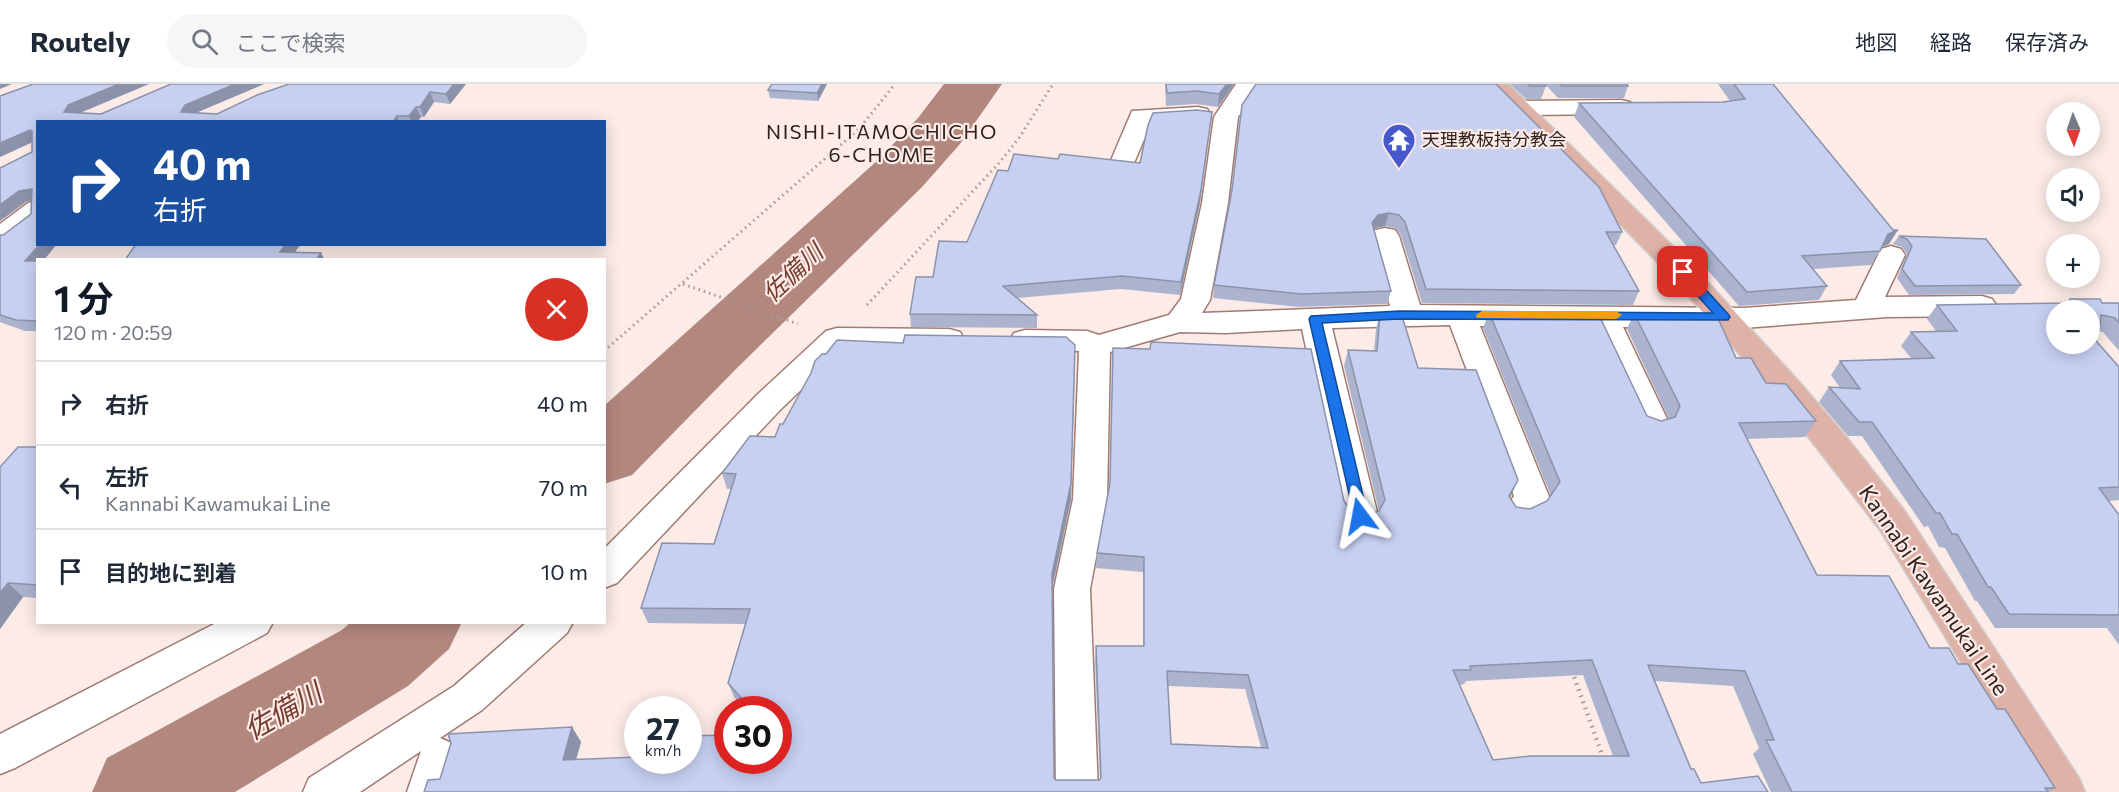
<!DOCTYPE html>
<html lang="ja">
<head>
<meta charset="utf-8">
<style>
	body { margin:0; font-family:Commissioner,"Noto Sans JP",sans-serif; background:#f6f6f7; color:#1f2937; height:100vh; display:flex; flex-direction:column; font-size:22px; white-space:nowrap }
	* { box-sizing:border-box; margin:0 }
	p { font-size:20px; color:#747a83 }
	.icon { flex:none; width:33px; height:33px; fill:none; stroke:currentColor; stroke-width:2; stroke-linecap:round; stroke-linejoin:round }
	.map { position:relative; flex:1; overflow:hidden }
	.drawer { position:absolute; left:36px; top:174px; width:570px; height:366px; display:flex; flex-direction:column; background:#fff; border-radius:0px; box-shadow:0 3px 15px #0003 }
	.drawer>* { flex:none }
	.banner { position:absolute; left:36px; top:36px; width:570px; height:126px; border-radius:0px; box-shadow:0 3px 15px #0003; background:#1a4fa0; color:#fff; overflow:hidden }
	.needle { width:39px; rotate:178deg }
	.buttons { position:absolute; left:2046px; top:18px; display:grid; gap:12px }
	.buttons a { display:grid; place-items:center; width:54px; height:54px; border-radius:50%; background:#fff; box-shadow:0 3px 15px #0003; font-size:30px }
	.speed { position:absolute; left:624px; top:612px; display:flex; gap:12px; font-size:30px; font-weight:700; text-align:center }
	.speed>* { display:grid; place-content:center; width:78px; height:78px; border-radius:50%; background:#fff; box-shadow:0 3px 15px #0003; line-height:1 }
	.speed small { font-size:15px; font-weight:400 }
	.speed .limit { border:9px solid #d22; background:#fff; color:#111 }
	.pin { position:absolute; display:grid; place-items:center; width:51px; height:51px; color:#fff; margin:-26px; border-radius:12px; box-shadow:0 3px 9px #0006 }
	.me { position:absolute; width:66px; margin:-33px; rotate:347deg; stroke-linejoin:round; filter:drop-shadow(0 0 4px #0008) }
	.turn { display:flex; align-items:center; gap:21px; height:126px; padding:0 18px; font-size:27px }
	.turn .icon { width:78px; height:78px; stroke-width:2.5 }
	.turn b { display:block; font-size:42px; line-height:51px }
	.round { display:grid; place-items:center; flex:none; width:63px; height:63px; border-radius:32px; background:#f6f6f7 }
	.overview { display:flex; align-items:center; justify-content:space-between; height:102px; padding:0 18px }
	h1 { font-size:36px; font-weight:700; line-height:45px; color:#111827 }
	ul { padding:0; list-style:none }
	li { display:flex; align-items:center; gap:18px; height:84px; padding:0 18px; border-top:2px solid #e0e1e3 }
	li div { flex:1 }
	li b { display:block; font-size:22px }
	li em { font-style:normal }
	header { display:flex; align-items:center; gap:36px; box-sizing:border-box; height:84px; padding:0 30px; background:#fff; border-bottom:2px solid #e0e1e3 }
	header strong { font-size:28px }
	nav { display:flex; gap:33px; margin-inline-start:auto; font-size:21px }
	.search { width:420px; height:54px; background:#f6f6f7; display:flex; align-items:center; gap:15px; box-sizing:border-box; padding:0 21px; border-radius:33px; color:#747a83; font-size:22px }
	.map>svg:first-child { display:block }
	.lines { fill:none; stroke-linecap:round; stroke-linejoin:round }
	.river { fill:#b2877d; fill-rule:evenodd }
	.minor-casing { stroke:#9f7b72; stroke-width:3 }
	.major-casing { stroke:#d1cecd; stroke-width:3 }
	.path-far1 { stroke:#a89894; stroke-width:3; stroke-dasharray:1.5 4; stroke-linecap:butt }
	.path { stroke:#a89894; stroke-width:4.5; stroke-dasharray:1.5 5; stroke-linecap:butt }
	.minor { fill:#fff; fill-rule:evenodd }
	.major { fill:#dfb2a7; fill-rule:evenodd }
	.wall { fill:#abb3cf; fill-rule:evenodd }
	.shaded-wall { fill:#8b92a9 }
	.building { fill:#c7d0f1; stroke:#8b92a9; stroke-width:1.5; fill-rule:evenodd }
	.route { fill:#1a73e8; stroke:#114b97; stroke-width:1.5 }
	.slow { fill:#f59e0b }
	.labels { text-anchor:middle; stroke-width:4.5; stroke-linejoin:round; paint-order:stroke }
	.far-poi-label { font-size:18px; fill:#2e1f1c; stroke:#fcebe7; text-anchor:start }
	.far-neighbourhood-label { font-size:20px; letter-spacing:1.5px; fill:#2e1f1c; stroke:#fcebe7 }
	.street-label { font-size:22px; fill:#2e1f1c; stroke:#fcebe7 }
	.water-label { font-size:24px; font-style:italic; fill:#753a2e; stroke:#fcebe7 }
	.near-water-label { font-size:28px; font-style:italic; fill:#753a2e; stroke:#fcebe7 }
</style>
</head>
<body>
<header>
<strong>Routely</strong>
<div class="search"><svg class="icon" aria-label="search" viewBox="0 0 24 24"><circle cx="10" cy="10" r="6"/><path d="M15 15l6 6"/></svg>ここで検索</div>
<nav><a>地図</a><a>経路</a><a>保存済み</a></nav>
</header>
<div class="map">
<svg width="2119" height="708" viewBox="0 0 2119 708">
	<rect width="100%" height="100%" fill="#fcebe7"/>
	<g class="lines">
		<g class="river">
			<path d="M944,0H1002L960,60L922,103L735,286L632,391L604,400V322L878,76L918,34Z"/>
			<path d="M351,538H462L449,565L408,602L235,708H92L107,674L342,546Z"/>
		</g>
		<defs>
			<g id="minor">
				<path d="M1236,0H1260L1238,33L1228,119L1210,216L1202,229L1390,222L1371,152L1375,146L1385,144L1395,146L1399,152L1420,221L1743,224L1856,216L1881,165L1891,162L1901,165L1905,171L1885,213L1982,212L1992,215L1997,222L1992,229L1982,232L1887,233L1743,244L1623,243L1669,339L1665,347L1653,351L1641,347L1637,339L1592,243L1480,242L1550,415C1541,433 1529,443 1509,437L1504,427L1514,412L1450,241L1332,244L1378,432L1372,442L1360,446L1348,442L1342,432L1302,245L1226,249L1180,248L1110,268L1107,415L1090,505L1098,708H1056L1054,505L1073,415L1079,267L1025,266L1014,263L1010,256L1014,249L1025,246L1087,247L1099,251L1169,231L1181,215L1202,119L1214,33Z"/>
				<path d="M1621,16L1630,18L1633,23L1630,28L1621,30L1518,31L1509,29L1506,24L1509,19L1518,17Z"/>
				<path d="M1198,23L1207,25L1210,30L1207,35L1151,39L1131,86L1122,89L1113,86L1109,81L1132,27Z"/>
				<path d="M38,117V138L10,159L0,162V140L28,119Z"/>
				<path d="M837,244L949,245L960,248L964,255L960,262L949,265L845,264L781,325L617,499L604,504V465L759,309L826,247Z"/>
				<path d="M218,538H273L267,549L15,684L0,690V650Z"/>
				<path d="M527,538H573L567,549L482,626L440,654L454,660L460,673L449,708H407L421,667L360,708H303L309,694L454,602Z"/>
			</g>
			<path id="major" d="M1482,0H1508L1693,182L1802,301L1844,350L1904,426L2079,694L2085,708H2040L1880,446L1820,368L1780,317L1673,194Z"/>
		</defs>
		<use href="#minor" class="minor-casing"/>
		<use href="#major" class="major-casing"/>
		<g class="path-far1">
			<path d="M683,200L798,240"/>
			<path d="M867,221L1000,78L1019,54L1053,0"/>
			<path d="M604,267L859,45L895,0"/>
		</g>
		<path class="path" d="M1572,587L1604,676"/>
		<use href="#minor" class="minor"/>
		<use href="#major" class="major"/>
	</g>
	<g class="wall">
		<path d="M33,0H149L79,29L101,30L171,0H264L195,29L217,30L466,0L450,20L434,18L424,33H421L417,38H38V247H25L0,238V151H3L31,130V116L27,117L0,137V84L32,68V58L0,73V12Z"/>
		<path d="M772,0H827L818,17L770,14L768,6Z"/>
		<path d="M1165,0H1234L1218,23L1196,20L1166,22Z"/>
		<path d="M1256,0L1622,148L1616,161H1613L1639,207L1633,221L1422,219L1401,151L1395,144L1385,142L1375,144L1374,145L1391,207L1387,220L1298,223L1213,214L1214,201Z"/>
		<path d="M1510,0H1545L1546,2L1541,15H1526Z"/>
		<path d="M1545,0H1627L1628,2L1624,14H1558Z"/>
		<path d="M1718,0H1773L1889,160L1882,163L1871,181L1813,185L1827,202L1819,216L1739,222L1574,33L1579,19L1723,18L1730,17Z"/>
		<path d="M1210,41L1200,119L1180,211L1121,205L1017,214L1037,231V244L911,243L910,230L933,193L967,158L1058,75L1140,79Z"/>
		<path d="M1899,152L1986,155L2021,201L2014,210L1909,211L1897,194L1907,170L1902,163L1893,160Z"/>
		<path d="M2070,215L2102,219H2119V267L2103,248L2097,247L2092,253L2119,283V416L2109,417L2119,431V561L2107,544H1995L1977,517H1975L1945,464L1939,463L1928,442L1924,443L1862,352H1848L1819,318L1829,303L1840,304L1831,291L1840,277L1911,274L1901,262L1911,248L1936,247L1927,235L1937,221L2067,219ZM2090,226V260H2056Z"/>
		<path d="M1489,228L1647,332L1661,337L1669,335L1627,245L1634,229L1736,274L1766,299L1816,337L1805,353L1747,355L1817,491L1930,564L1958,580L1997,625L2055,704L2049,708H1771L1753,670L1759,664L1733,602L1655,597L1691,685L1701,699L1768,708L440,695L572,643L581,658L576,676H778V626H745L734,613L728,599L745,540L648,539L641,524L714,460L731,405H727L722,389L775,353L783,340L1075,277L1071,415L1052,505L1054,694L1056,696H1099L1100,695L1095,577L1096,562H1143V488L1096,484L1097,469L1344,417L1352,428L1365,432L1379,427L1344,282L1348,266L1374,267L1376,245L1380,229L1510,414L1516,423L1530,425L1547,417L1551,412L1483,244ZM1583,591L1613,672L1493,676L1460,601L1464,600L1466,597ZM1168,602L1245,605L1261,663L1171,660Z"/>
		<path d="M38,363V514L23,513L0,545V383Z"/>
	</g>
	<g class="shaded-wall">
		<path d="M0,0H12L0,5Z"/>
		<path d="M119,0H149L75,31L64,28L68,21Z"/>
		<path d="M235,0H264L191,31L181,28L185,21Z"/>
		<path d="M454,0H466L450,20L446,10Z"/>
		<path d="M822,0H827L818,17L817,9Z"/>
		<path d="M1227,0H1234L1218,23L1219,10Z"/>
		<path d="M430,8L434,18L424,33L420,23Z"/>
		<path d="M416,23L421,33L417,38H412L409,32Z"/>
		<path d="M397,32L399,38H393Z"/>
		<path d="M1210,41L1200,119L1180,211L1181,198Z"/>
		<path d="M30,46L37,56L0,73V59Z"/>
		<path d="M32,105L38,116L27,117L0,137V121L19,107Z"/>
		<path d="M1389,129L1385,142L1375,144L1369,153L1372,139L1378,131Z"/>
		<path d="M1898,146L1889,160L1879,164L1888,150Z"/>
		<path d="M40,160H57L44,176H38V183L25,177Z"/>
		<path d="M286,160H301L289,176L280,168Z"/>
		<path d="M321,169L325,176H316Z"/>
		<path d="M1075,261L1071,415L1052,505V490Z"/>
		<path d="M1518,396L1511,412L1502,428L1509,412Z"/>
		<path d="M8,499L23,513L0,545V509Z"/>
		<path d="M572,643L581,658L572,690L563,676Z"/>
	</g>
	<g class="building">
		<path d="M33,0H119L68,21L64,28L101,30L171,0H235L185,21L181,28L217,30L257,11L289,0H454L446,10L430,8L420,23H416L409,32H397L393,38H38V160H40L25,177H38V237L16,236L0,231V151H3L31,130L32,105L19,107L0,121V84L32,68V47L30,46L0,59V12Z"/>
		<path d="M772,0H822L817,9L768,6Z"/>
		<path d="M1166,0H1227L1219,10L1197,7L1167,9Z"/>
		<path d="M1256,0H1496L1599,103L1622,148H1606L1639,207L1426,205L1405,138L1399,131L1389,129L1378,131L1372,139L1391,207L1301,210L1214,201L1232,106L1242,21Z"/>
		<path d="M1528,0H1545L1546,2H1530Z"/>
		<path d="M1560,0H1627L1628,2H1562Z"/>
		<path d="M1734,0H1773L1893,146H1898L1888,150L1880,167L1802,172L1827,202L1747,208L1579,19L1723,18L1745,15Z"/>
		<path d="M1197,26L1212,28L1201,106L1181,198L1122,192L1003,202L1037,231L910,230L916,193H933L939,157L967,158L998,86L1008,87L1014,70L1058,75L1060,70L1140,79L1148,41L1153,29Z"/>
		<path d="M1899,152L1986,155L2021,201L1915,202L1902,185L1912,162L1907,155Z"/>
		<path d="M136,160H286L280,168L321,169L316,176H125Z"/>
		<path d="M2070,215H2100L2102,219H2119V239L2115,234L2101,231L2100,244L2090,245V226H2056V260H2090V250L2119,283V403L2099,404L2119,431V531L2009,530L1991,503H1988L1957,450H1952L1940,429H1936L1872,338H1859L1829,303L1860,305L1840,277L1934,274L1911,248L1957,247L1937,221L2068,219Z"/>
		<path d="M1489,228L1598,229L1647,332L1661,337L1675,333L1680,322L1634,229L1716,230L1736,274H1751L1766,299L1786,300L1816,337L1739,339L1817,491L1889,492L1930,564H1949L1958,580H1968L1997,625H2005L2055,704H2045L2048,708H1792L1766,656H1774L1745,587L1648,581L1691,685H1694L1701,699L1758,692L1768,708H424L428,696L440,695L451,659L448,650L572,643L563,676L638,673V676H688V652L728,651V676H778V626H752L728,599L750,525L641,524L662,459L714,460L736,390L722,389L750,352L775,353L780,340H783L811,289L815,277L822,270H826L837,256L903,259L905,251L1066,253L1075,261L1071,399L1052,490L1054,694L1056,696H1099L1101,694L1096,562H1144V473L1097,469L1110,399L1113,264L1150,265L1151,258L1311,265L1344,417L1352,428L1365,432L1379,427L1385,416L1348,266L1377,267L1380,229H1401L1418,284L1476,286L1518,396L1509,412L1516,423L1530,425L1547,417L1560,398ZM1592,576L1629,672H1530L1493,676L1453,586H1471L1470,582ZM1167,587L1248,591L1268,664L1171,660Z"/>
		<path d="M18,363H38V501L8,499L0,509V383Z"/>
	</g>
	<path class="route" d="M1683,184L1687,185L1728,230L1730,233L1728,236L1399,235L1322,239L1368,432L1365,436H1355L1309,235L1311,232L1399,227L1713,229L1679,191V185Z"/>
	<path class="slow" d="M1482,227H1616L1622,231L1616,235L1477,234L1476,231Z"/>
	<defs>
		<symbol id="temple-pin" viewBox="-11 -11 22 30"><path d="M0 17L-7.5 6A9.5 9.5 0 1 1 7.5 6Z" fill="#4758cc" stroke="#fcebe7"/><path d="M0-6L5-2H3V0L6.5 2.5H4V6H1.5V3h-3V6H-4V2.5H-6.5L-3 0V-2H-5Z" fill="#fff"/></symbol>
	</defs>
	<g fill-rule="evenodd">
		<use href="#temple-pin" x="1380" y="37" width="38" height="52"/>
	</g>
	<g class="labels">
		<g class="far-poi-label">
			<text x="1422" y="62">天理教板持分教会</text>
		</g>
		<g class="far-neighbourhood-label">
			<text x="882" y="55">NISHI-ITAMOCHICHO<tspan x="882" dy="23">6-CHOME</tspan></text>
		</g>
		<g class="street-label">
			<text transform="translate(1934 506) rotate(56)" y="8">Kannabi Kawamukai Line</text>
		</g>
		<g class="water-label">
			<text transform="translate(793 189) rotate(-43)" y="8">佐備川</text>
		</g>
		<g class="near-water-label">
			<text transform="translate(283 627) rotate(-30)" y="10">佐備川</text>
		</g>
	</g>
</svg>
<div class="buttons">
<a><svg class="needle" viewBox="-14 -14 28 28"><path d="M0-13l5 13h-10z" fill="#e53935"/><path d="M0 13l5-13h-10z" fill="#747a83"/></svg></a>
<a><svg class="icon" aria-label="sound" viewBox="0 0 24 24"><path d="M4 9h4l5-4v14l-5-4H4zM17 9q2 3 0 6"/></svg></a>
<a>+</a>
<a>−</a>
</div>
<div class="speed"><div>27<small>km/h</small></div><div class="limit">30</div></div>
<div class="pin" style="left:1683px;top:188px;background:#d93025"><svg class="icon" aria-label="arrive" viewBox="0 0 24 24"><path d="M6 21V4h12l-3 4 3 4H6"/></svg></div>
<svg class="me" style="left:1360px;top:432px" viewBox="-20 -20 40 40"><path d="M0-17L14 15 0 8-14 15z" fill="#1a73e8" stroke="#fff" stroke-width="4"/></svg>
<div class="banner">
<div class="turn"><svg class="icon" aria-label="right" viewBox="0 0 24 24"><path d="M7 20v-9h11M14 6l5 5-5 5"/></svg><div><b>40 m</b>右折</div></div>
</div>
<section class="drawer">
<div class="overview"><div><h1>1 分</h1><p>120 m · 20:59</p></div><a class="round" style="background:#d93025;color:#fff"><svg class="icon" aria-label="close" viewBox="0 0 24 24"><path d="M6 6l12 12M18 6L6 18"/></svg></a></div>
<ul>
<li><svg class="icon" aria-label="right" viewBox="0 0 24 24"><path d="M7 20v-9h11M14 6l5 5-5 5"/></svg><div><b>右折</b></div><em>40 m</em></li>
<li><svg class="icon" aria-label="left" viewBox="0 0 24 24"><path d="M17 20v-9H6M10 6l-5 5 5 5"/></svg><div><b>左折</b><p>Kannabi Kawamukai Line</p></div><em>70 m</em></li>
<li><svg class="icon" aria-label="arrive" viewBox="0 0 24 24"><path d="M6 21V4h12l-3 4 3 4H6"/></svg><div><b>目的地に到着</b></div><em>10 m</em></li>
</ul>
</section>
</div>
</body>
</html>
